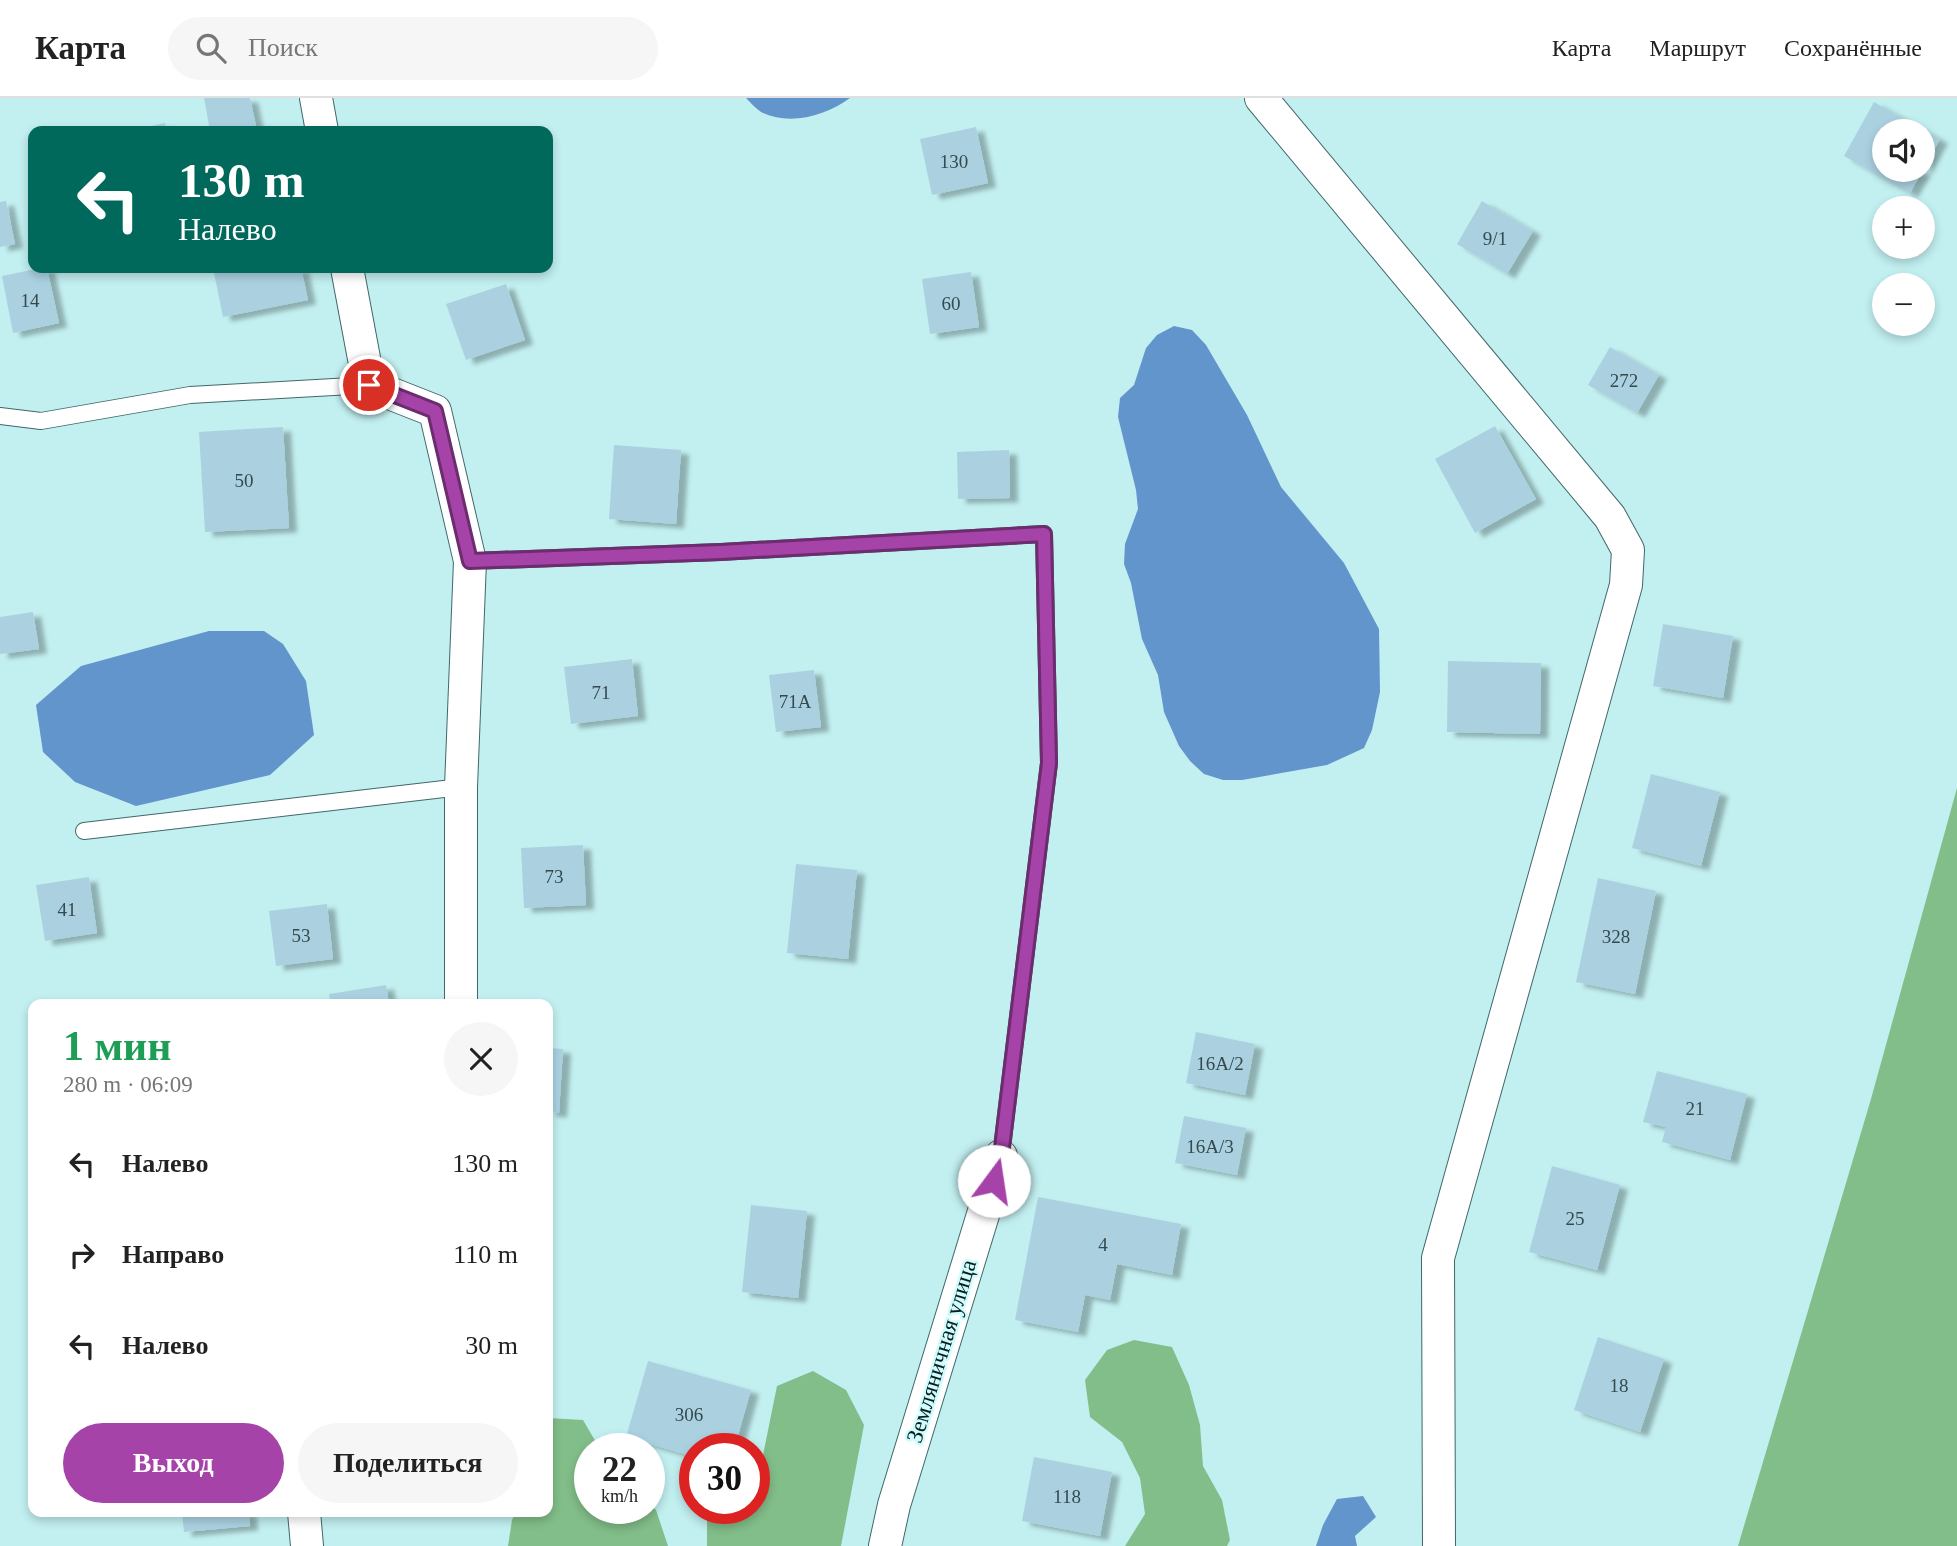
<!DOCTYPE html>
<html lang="ru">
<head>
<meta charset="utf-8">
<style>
	body { margin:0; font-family:Georgia,serif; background:#f6f6f6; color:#222; height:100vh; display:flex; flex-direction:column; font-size:26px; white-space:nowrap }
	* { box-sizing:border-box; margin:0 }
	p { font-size:23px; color:#767676 }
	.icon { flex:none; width:38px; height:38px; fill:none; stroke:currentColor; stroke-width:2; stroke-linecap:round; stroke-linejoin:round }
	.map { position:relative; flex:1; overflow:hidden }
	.sheet { position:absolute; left:28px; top:901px; width:525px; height:518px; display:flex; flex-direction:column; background:#fff; border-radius:14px; box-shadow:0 4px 10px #0003 }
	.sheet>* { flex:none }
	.banner { position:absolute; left:28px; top:28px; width:525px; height:147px; border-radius:14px; box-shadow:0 4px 10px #0003; background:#00695c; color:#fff; overflow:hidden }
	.fabs { position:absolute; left:1872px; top:21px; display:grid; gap:14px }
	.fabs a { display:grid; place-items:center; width:63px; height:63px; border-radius:50%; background:#fff; box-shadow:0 4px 10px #0003; font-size:35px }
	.speed { position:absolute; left:574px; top:1335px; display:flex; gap:14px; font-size:35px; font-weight:700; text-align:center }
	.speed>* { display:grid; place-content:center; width:91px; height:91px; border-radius:50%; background:#fff; box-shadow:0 4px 10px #0003; line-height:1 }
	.speed small { font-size:18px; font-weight:400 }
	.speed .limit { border:10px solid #d22; background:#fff; color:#111 }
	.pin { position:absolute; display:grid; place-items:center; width:60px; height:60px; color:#fff; margin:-30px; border:4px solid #fff; border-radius:50%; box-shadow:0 2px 7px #0007 }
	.me { position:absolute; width:77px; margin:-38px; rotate:14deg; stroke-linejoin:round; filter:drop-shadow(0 0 5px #0008) }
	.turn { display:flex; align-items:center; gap:24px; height:147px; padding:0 35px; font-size:32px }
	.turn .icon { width:91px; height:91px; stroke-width:2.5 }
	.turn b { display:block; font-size:49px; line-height:60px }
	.round { display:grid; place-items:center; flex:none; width:74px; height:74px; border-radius:37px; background:#f6f6f6 }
	.overview { display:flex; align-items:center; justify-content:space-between; height:119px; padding:0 35px }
	h1 { font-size:42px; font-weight:700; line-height:52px; color:#1e9e55 }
	.cta { display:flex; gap:14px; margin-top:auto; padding:14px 35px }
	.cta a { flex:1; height:80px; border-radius:42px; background:#a643a9; color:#fff; font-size:28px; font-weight:700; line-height:80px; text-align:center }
	.cta a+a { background:#f6f6f6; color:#222 }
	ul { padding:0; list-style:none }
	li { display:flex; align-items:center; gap:21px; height:91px; padding:0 35px }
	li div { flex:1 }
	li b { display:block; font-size:26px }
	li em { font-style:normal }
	header { display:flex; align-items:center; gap:42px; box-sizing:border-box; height:98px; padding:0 35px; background:#fff; border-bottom:2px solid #e0e0e0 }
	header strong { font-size:33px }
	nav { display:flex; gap:38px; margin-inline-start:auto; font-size:24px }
	.search { width:490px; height:63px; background:#f6f6f6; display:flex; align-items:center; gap:18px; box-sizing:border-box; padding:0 24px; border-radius:38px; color:#767676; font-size:26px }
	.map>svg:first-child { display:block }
	.forest { fill:#82be89 }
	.water { fill:#6195cb }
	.building { fill:#abd1e1; filter:url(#shadow) }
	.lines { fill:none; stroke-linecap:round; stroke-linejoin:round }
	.service-casing { stroke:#3f686a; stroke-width:18 }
	.minor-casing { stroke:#3f686a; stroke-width:34 }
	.service { stroke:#fff; stroke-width:16 }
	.minor { stroke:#fff; stroke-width:32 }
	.route-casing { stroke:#6c2c6e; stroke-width:18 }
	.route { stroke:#a643a9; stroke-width:12 }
	.labels { text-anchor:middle; stroke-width:5; stroke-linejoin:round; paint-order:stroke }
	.number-label { font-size:19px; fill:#344a4f }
	.street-label { font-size:23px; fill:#0c1d1e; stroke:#cffcfd }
</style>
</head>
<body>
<header>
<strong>Карта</strong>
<div class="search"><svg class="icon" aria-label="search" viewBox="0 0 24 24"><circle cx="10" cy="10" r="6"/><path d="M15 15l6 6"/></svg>Поиск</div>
<nav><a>Карта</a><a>Маршрут</a><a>Сохранённые</a></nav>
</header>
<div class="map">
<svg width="1957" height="1448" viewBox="0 0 1957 1448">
	<defs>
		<filter id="shadow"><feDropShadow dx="8" dy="4.5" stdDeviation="2" flood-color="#0004"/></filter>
	</defs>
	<rect width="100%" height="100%" fill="#c2eff0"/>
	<g class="forest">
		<path d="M1957,690V1448H1738L1871,1001Z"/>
		<path d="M1134,1242L1172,1249L1189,1287L1200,1327L1203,1368L1222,1402L1230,1442L1227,1448H1125L1145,1416L1140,1380L1122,1344L1090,1319L1085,1282L1107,1252Z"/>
		<path d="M813,1273L846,1292L864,1327L841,1448H707V1421L727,1411L754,1410V1379L761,1367L777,1288Z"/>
		<path d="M548,1320L583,1322L600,1351H590V1410H649V1405L656,1412L668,1448H508L512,1422L516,1414H548Z"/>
	</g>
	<g class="water">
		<path d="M746,0H850C827,17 791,28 763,15C757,12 751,5 746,0Z"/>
		<path d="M1174,228L1192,232L1206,247L1247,317L1281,389L1344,465L1379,531L1380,594L1372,632L1364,650L1327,667L1242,682H1223L1204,676L1190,663L1179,648L1164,614L1158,577L1142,541L1131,485L1124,466L1125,446L1138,411L1136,392L1118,319L1120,300L1134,287L1146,250L1157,237Z"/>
		<path d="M209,533H264L283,546L306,583L314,637L270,677L136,708L75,684L43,654L36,607L81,568Z"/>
		<path d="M1363,1398L1376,1419L1355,1438L1357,1448H1316L1323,1427L1337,1401Z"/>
	</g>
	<g class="building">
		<path d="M204,0H250L256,28L230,33H210Z"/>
		<path d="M1874,4L1940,41L1923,72V33H1885V72H1923L1910,95L1844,58Z"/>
		<path d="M165,25L167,33H132V32Z"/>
		<path d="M976,29L988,85L932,97L920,41Z"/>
		<path d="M6,103L15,146L0,149V104Z"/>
		<path d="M1482,103L1533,133L1507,176L1457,146Z"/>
		<path d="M41,170H47L59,225L13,235L2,178Z"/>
		<path d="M213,170H301L308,202L223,219Z"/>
		<path d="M971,174L979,229L930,236L922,181Z"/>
		<path d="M506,186L525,242L466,262L446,206Z"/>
		<path d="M1610,249L1659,277L1637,315L1588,287Z"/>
		<path d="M1495,328L1536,401L1475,435L1435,361Z"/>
		<path d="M283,329L289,430L205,434L199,334Z"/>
		<path d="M614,347L681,352L676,426L609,421Z"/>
		<path d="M1009,352L1010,400L958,401L957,354Z"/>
		<path d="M33,514L39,551L0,556V519Z"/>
		<path d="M1663,526L1733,538L1723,600L1653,588Z"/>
		<path d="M632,561L638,618L571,626L564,569Z"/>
		<path d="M1448,563L1541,565L1540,636L1447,634Z"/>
		<path d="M814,572L821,629L776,634L769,577Z"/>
		<path d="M1651,676L1720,694L1701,768L1632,750Z"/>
		<path d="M583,747L586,807L524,810L521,750Z"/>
		<path d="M796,766L857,772L848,861L787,855Z"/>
		<path d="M89,779L97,835L45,843L36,787Z"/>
		<path d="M1598,780L1656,793L1635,896L1576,884Z"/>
		<path d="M327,806L333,861L276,868L269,813Z"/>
		<path d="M386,887L389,906H331L329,896Z"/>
		<path d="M1196,934L1255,946L1245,997L1186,985Z"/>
		<path d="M548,950L563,951L559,1015L548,1014Z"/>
		<path d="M1657,973L1747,996L1730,1062L1662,1044L1666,1029L1643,1024Z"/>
		<path d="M1184,1018L1246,1030L1237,1077L1175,1065Z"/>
		<path d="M1552,1068L1620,1087L1597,1172L1529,1154Z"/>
		<path d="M1038,1099L1181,1126L1172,1177L1117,1166L1110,1202L1085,1197L1078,1234L1015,1222Z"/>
		<path d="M751,1107L807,1113L798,1200L742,1194Z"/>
		<path d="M1598,1239L1664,1261L1640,1334L1574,1312Z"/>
		<path d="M648,1263L751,1292L734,1351H695V1359L626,1339Z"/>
		<path d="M1034,1359L1112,1374L1100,1438L1022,1423Z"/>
		<path d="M182,1414H249L250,1428L184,1434Z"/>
	</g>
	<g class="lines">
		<defs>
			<g id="service">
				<path d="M0,318L41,323L190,297L369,287"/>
				<path d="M470,463L721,454L1044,436L1049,665L1001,1058"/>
				<path d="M84,733L461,689"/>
			</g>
			<g id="minor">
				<path d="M316,0L322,33"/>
				<path d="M1261,0L1610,419L1628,452L1626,487L1438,1160L1439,1448"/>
				<path d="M347,170L369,287L435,313L470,463L461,689V906"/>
				<path d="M304,1414L307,1448"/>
				<path d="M885,1448L894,1407L1001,1058"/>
			</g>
		</defs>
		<use href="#service" class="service-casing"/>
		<use href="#minor" class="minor-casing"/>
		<use href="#service" class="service"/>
		<use href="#minor" class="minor"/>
	</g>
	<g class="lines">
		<defs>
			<path id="route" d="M369,287L435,313L470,463L721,454L1044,436L1049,665L1001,1058L994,1083"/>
		</defs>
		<use href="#route" class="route-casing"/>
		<use href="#route" class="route"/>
	</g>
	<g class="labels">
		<g class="number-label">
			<text x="954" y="70">130</text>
			<text x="1495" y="147">9/1</text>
			<text x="30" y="209">14</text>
			<text x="951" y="212">60</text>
			<text x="1624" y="289">272</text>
			<text x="244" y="389">50</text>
			<text x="601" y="601">71</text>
			<text x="795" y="610">71А</text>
			<text x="554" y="785">73</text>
			<text x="67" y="818">41</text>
			<text x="301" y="844">53</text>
			<text x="1616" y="845">328</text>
			<text x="1220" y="972">16А/2</text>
			<text x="1695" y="1017">21</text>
			<text x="1210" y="1055">16А/3</text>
			<text x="1575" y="1127">25</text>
			<text x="1103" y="1153">4</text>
			<text x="1619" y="1294">18</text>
			<text x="689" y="1323">306</text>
			<text x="1067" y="1405">118</text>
		</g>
		<g class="street-label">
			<text transform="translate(941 1253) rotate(-73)" y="8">Земляничная улица</text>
		</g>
	</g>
</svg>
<div class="fabs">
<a><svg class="icon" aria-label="sound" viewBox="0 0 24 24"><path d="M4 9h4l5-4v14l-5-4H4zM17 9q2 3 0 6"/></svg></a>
<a>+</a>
<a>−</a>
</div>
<div class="speed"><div>22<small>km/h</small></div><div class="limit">30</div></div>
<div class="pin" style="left:369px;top:287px;background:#d93025"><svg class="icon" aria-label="arrive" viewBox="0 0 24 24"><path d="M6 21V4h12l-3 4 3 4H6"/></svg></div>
<svg class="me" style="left:994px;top:1083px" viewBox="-20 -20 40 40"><circle r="19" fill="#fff"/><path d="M0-13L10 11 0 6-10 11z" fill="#a643a9"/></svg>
<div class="banner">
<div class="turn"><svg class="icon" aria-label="left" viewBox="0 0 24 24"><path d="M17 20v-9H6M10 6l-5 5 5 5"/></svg><div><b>130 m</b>Налево</div></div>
</div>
<section class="sheet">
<div class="overview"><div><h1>1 мин</h1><p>280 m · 06:09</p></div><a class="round"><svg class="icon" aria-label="close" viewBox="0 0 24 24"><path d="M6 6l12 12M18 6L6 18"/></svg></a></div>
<ul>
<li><svg class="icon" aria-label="left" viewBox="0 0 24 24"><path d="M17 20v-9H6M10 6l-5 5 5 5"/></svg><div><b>Налево</b></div><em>130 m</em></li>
<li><svg class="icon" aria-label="right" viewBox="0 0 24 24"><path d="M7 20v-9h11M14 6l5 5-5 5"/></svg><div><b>Направо</b></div><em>110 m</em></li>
<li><svg class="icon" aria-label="left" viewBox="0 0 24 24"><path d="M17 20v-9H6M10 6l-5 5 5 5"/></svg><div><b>Налево</b></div><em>30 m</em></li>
</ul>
<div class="cta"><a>Выход</a><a>Поделиться</a></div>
</section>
</div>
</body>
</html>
